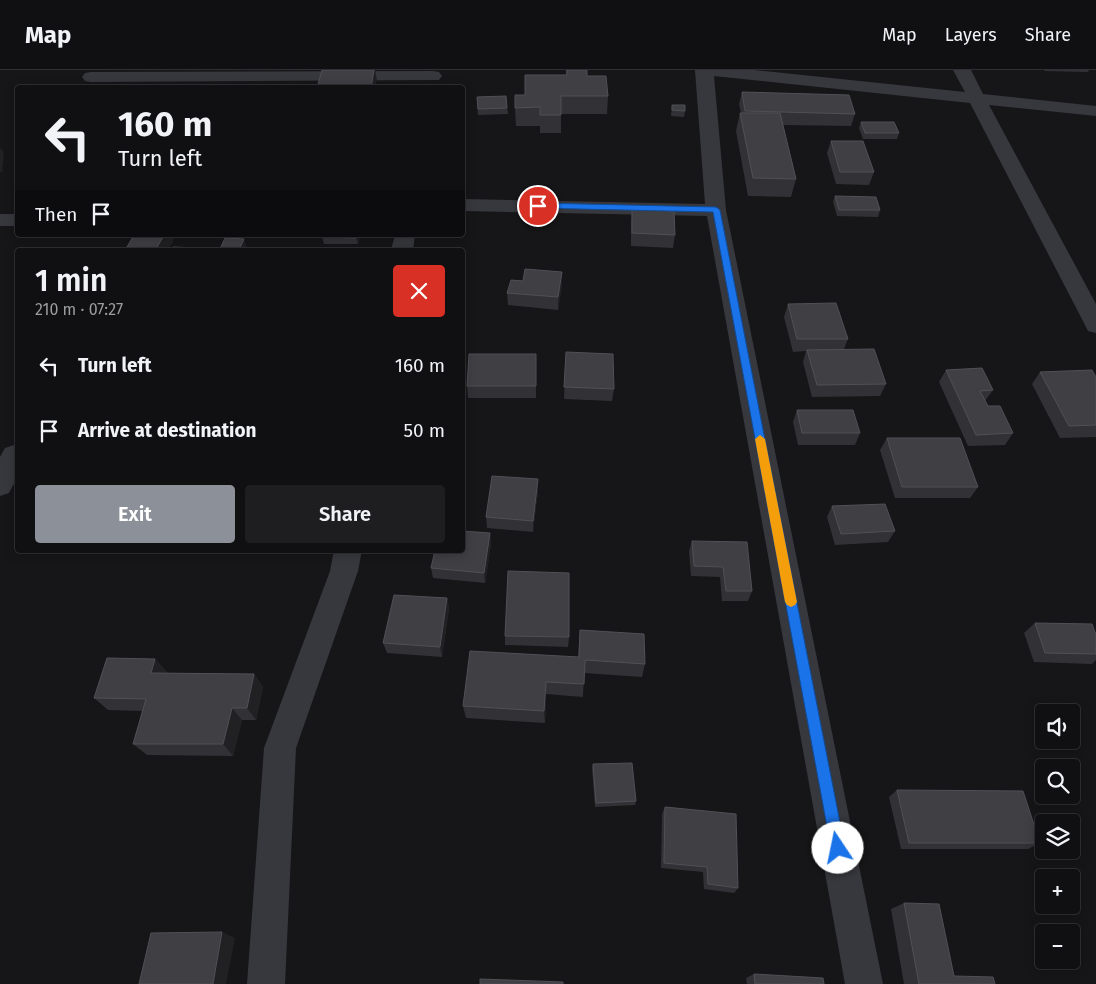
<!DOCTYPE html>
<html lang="en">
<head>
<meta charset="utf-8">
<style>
	body { margin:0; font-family:"Fira Sans",sans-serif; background:#1e1e20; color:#f1f3f6; height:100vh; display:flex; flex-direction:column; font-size:19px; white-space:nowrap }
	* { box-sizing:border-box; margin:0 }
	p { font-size:16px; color:#9c9d9f }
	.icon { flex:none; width:28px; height:28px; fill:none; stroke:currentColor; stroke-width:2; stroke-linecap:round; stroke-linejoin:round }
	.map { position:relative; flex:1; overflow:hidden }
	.details { position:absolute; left:15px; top:178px; width:450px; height:305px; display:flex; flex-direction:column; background:#101012; border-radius:5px; box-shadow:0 2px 12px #0003,0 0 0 1px #303032 }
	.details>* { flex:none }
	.guide { position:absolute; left:15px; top:15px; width:450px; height:152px; border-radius:5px; box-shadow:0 2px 12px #0003,0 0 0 1px #303032; background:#101012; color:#f1f3f6; overflow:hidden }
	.tools { position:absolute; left:1035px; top:634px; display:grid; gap:10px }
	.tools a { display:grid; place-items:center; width:45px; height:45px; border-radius:5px; background:#101012; box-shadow:0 2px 12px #0003,0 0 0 1px #303032; font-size:25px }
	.pin { position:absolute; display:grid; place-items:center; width:42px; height:42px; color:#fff; margin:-21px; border:2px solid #fff; border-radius:50%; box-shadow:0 1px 5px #0007 }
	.me { position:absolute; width:55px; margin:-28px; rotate:349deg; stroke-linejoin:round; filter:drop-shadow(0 0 4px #0008) }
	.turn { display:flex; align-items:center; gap:18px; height:105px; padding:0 20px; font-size:22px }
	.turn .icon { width:65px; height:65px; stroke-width:2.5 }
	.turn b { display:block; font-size:35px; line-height:42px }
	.then { display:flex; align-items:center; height:48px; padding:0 20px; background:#0003; gap:10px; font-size:19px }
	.round { display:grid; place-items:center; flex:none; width:52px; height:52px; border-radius:5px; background:#1e1e20 }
	.overview { display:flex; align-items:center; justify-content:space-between; height:85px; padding:0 20px }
	h1 { font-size:30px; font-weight:600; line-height:38px }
	.primary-button { display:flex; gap:10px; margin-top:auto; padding:10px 20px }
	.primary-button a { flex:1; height:58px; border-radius:5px; background:#8c9099; color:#fff; font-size:20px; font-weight:600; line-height:58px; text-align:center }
	.primary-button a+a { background:#1e1e20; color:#f1f3f6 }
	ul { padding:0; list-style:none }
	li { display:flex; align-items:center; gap:15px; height:65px; padding:0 20px }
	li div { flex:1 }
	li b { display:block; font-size:19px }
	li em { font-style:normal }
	header { display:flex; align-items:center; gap:30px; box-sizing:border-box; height:70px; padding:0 25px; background:#101012; border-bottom:1px solid #303032 }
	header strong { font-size:24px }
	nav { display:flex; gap:28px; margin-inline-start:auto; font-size:18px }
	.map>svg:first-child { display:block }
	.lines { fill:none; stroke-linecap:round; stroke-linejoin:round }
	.minor { fill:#37383d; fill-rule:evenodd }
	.wall { fill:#323236 }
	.shaded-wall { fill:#212124 }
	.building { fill:#3f3f44; stroke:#4f5156 }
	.route { fill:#1a73e8; stroke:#114b97 }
	.slow { fill:#f59e0b }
</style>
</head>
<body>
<header>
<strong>Map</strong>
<nav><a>Map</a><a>Layers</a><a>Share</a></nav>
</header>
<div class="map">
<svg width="1096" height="914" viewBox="0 0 1096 914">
	<rect width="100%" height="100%" fill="#161618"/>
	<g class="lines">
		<g class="minor">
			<path d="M695,0H754L965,22L953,0H971L983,24L1096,36V46L989,35L1096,234V263L1088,261L1085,255L970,33L714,6L726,140L883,914H845L707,146L462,141V129L705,134Z"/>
			<path d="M433,1L439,2L442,6L439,10L91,12L85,11L82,7L85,3L91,2Z"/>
			<rect x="0" y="144" width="18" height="12"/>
			<path d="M395,165H415L413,180H391Z"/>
			<path d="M14,375L18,376V406L9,423L0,426V387L5,378Z"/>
			<path d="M334,480H362L358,501L296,678L285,914H247L264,678L330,501Z"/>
		</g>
	</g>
	<g class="wall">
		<path d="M566,0H587V6L608,26L607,44H561V63H540V56H516L515,38L525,25L566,5Z"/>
		<path d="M1044,0H1089L1088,2L1045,1Z"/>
		<path d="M742,22L855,44L851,56L783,55L796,109L791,127L748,126L736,61L740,43H741L739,34Z"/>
		<path d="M506,26L508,44L478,45L477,27Z"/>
		<path d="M672,35L685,41L684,47L671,46Z"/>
		<path d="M861,52L899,63L897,69H863L859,58Z"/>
		<path d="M831,71L874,102L869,115L836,114L827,83Z"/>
		<path d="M835,126L880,140L878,147L837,146L833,132Z"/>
		<path d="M632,139L675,165L673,178L631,176V152Z"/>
		<path d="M134,165H176L168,180H128L127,177Z"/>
		<path d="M360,165L358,174H324L322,167Z"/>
		<path d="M562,215L558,240L508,235L507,223Z"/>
		<path d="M788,234L848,269L844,279L886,314L880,326L812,327L803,292L806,281L793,282L784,247Z"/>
		<path d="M566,282L614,319L612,331L564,329Z"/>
		<path d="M536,284V328H468L467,316Z"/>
		<path d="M946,300L993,320L985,331L988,336L1013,363L1005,375L968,376L939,312Z"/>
		<path d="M1040,302L1096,307V367L1060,368L1032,314Z"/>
		<path d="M797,340L860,363L855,375H798L793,352Z"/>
		<path d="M887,368L978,417L970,428H895L880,380Z"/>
		<path d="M538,420L533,462L487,458L486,447Z"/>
		<path d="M832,436L895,461L888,472L835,475L827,447Z"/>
		<path d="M490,463L491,474L485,513L433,508L431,498Z"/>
		<path d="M692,471L752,521L748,531H722L720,507L691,506L689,481Z"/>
		<path d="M447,528L449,538L442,587L387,583L383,573Z"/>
		<path d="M1035,553L1096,565V590L1092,594L1034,592L1024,563Z"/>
		<path d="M580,560L645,594L642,607L584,603L583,627L546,624L545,653L466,648L463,636L578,587Z"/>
		<path d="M505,566L569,567L568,577L505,575Z"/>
		<path d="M155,589L167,602V603L254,604L263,617L256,650H242L233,686L147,685L133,674L143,641L108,640L94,628Z"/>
		<path d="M593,694L636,731L635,735L595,737L592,698Z"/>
		<path d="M897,720L1040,773L1028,779H901L889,727Z"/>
		<path d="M665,737L738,818L734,823L704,819L703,802L661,798L662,744Z"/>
		<path d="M904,833L954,906L995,914H904L891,839Z"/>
		<path d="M754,904L824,914H747L746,908Z"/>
	</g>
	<g class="shaded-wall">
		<path d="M374,0H375L377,10L375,18H371Z"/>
		<path d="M0,77L4,83L2,102H0Z"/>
		<path d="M164,165H176L168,180H156V179Z"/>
		<path d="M357,165H360L358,174L356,168Z"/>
		<path d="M244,169L248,180H239Z"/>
		<path d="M562,202V215L558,240V227Z"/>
		<path d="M538,409V420L533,462V451Z"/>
		<path d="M490,463L491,474L485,513L484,503Z"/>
		<path d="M447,528L449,538L442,587L440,577Z"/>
		<path d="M155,589L167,602L164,616L151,603Z"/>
		<path d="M254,604L263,617L256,650L247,638Z"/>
		<path d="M546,612V624L545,653L544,641Z"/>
		<path d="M232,638L242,650L233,686L223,674Z"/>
		<path d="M222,862L235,868L226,914H213Z"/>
	</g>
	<g class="building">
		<path d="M322,0H374L371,18H317Z"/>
		<path d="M567,0H587V6H606L608,26H561V45H540V37L515,38V25H525V5H567Z"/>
		<path d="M742,22L849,25L855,44L745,41Z"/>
		<path d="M506,26L507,38L478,39L477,27Z"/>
		<path d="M672,35H685V41L672,40Z"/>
		<path d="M740,43H780L796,109L753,108Z"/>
		<path d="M861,52H894L899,63H865Z"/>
		<path d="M831,71H863L874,102H840Z"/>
		<path d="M835,126L876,127L880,140H839Z"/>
		<path d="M632,139L674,141L675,165L632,163Z"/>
		<path d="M134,165H164L156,179L127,177Z"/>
		<path d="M323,165H357L356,168L322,167Z"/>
		<path d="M225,168L244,169L239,180H172L173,177L220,179Z"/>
		<path d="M525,199L562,202L558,227L507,223L511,210L523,211Z"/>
		<path d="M836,233L848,269H797L788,234Z"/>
		<path d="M874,279L886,314L817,315L807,280Z"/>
		<path d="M566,282L613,284L614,319L564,317Z"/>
		<path d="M469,284H536V316H467Z"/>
		<path d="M982,298L993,320L980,321L988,336H1000L1013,363L976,365L946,300Z"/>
		<path d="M1092,300L1096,307V355L1069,356L1040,302Z"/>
		<path d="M797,340H853L860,363H802Z"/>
		<path d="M887,368H960L978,417H902Z"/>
		<path d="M492,406L538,409L533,451L486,447Z"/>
		<path d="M885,434L895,461L841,464L832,436Z"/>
		<path d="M462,461L490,463L484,503L431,498L435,480H462Z"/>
		<path d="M692,471L747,472L752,521H726L723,497L694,496Z"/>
		<path d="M508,501L569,503V567L505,566Z"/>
		<path d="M394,525L447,528L440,577L383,573Z"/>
		<path d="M1035,553L1092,554L1096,565V584L1045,583Z"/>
		<path d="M580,560L644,564L645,594L585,590L584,614L546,612L544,641L463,636L470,581L579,587Z"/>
		<path d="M107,588L155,589L151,603L254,604L247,638H232L223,674H133L146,629L94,628Z"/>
		<path d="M632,693L636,731L596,733L593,694Z"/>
		<path d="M897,720L1023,721L1040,773H909Z"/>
		<path d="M665,737L736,744L738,818L708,814L707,797L664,793Z"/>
		<path d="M904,833L939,834L954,906L993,907L995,914H919Z"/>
		<path d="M222,862L213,914H139L151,863Z"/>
		<path d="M754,904L823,908L824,914H755Z"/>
		<path d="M480,909L563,912V914H480Z"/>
	</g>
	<path class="route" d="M538,133L716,137L720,140L845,778L843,784L838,786L833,784L831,778L713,142L535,138L534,136Z"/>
	<path class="slow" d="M760,365L765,369L797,532L795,535L791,537L787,535L785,532L755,369Z"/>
</svg>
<div class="tools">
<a><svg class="icon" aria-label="sound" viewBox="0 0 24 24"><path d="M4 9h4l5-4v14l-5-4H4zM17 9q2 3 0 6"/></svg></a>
<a><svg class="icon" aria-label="search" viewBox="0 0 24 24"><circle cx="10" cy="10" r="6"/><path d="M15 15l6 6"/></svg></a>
<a><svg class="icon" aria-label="layers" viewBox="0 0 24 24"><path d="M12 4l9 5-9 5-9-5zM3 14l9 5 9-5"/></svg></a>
<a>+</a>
<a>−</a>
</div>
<div class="pin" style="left:538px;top:136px;background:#d93025"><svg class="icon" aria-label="arrive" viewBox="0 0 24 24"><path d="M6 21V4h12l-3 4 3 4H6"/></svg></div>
<svg class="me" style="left:838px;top:778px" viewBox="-20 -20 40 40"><circle r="19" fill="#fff"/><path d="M0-13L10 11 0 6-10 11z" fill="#1a73e8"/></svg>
<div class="guide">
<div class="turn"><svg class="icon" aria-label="left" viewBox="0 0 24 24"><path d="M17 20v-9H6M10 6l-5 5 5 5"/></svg><div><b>160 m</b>Turn left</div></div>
<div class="then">Then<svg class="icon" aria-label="arrive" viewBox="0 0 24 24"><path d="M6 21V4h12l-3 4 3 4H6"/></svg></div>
</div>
<section class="details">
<div class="overview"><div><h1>1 min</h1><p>210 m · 07:27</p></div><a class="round" style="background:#d93025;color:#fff"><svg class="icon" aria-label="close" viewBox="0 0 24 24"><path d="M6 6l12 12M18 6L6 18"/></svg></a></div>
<ul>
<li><svg class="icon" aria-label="left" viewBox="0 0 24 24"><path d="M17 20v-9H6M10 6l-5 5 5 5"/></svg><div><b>Turn left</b></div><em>160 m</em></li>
<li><svg class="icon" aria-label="arrive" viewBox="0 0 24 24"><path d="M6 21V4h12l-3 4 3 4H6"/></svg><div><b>Arrive at destination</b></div><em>50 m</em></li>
</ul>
<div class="primary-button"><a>Exit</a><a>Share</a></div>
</section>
</div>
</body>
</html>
